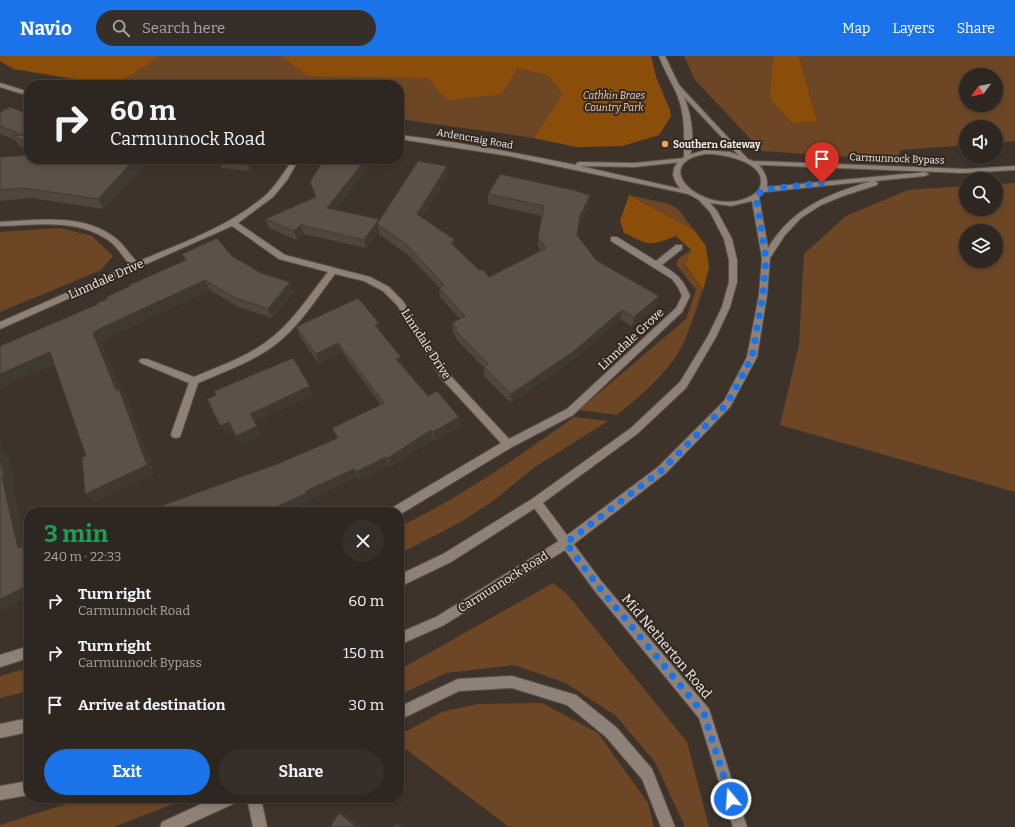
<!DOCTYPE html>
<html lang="en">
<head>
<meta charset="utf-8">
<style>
	body { margin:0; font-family:Bitter,serif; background:#362e29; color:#f1f3f6; height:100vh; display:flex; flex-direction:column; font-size:15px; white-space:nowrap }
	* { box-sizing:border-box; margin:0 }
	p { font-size:13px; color:#a7a5a5 }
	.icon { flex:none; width:22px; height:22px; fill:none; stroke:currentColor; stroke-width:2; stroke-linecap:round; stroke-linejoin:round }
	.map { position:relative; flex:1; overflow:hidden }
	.panel { position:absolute; left:24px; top:451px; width:380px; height:296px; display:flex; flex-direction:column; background:#2e2620; border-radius:16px; box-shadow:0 2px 6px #0003,0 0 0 1px #49433e }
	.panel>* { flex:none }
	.banner { position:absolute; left:24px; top:24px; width:380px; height:84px; border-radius:16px; box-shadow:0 2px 6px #0003,0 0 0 1px #49433e; background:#2e2620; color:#f1f3f6; overflow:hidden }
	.needle { width:26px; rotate:238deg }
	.fabs { position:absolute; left:959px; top:12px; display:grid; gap:8px }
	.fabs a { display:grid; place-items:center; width:44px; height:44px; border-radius:50%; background:#2e2620; box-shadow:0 2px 6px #0003,0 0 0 1px #49433e; font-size:20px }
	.pin { position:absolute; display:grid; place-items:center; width:34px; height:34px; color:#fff; margin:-41px -17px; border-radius:50% 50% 50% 0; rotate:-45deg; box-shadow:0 0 4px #0007 }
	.pin .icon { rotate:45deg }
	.me { position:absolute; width:44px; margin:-22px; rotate:342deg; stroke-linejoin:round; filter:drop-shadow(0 0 3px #0008) }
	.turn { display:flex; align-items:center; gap:14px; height:84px; padding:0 20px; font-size:18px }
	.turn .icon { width:52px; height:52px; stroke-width:2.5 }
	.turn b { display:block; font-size:28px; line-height:34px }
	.round { display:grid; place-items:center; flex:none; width:42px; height:42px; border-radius:21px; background:#362e29 }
	.headline { display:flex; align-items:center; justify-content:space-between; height:68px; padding:0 20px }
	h1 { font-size:24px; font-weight:700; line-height:30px; color:#1e9e55 }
	.button { display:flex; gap:8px; margin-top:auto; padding:8px 20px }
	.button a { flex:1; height:46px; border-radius:24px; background:#1a73e8; color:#fff; font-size:16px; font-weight:700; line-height:46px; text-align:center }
	.button a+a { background:#362e29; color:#f1f3f6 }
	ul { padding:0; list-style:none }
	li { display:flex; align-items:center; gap:12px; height:52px; padding:0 20px }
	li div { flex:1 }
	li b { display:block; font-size:15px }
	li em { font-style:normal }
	header { display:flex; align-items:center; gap:24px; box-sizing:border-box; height:56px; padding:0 20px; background:#1a73e8; color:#fff }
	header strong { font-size:19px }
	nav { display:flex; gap:22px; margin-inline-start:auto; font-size:14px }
	.search { width:280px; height:36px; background:#362e29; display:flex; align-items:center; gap:10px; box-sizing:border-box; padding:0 14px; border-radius:22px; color:#a7a5a5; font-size:15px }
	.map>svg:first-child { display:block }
	.green { fill:#6d4725; fill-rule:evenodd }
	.forest { fill:#8a4e0a }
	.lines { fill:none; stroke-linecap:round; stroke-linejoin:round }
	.service-casing { stroke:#5a514a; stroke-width:2 }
	.minor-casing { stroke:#5a514a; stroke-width:2 }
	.tertiary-casing { stroke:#5a514a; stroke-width:2 }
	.secondary-casing { stroke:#5a514a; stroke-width:2 }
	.service { fill:#8e8278; fill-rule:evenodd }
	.minor { fill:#8e8278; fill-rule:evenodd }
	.tertiary { fill:#8e8278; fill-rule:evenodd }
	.secondary { fill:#8e8278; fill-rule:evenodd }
	.wall { fill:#4f463e }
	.shaded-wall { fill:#403932 }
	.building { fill:#5c5148; stroke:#403932 }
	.route { stroke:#1a73e8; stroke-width:7; stroke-dasharray:0 12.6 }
	.poi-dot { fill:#f9a04d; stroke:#332921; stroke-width:1.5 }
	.labels { text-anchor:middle; stroke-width:4; stroke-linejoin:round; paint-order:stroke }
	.far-park-label { font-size:10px; font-style:italic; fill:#f6d2b5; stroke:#332921 }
	.far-street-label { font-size:10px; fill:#f3ece7; stroke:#332921 }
	.far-poi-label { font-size:10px; font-weight:bold; fill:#f3ece7; stroke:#332921; text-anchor:start }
	.street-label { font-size:12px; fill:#f3ece7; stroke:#332921 }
	.near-street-label { font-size:14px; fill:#f3ece7; stroke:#332921 }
</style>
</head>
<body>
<header>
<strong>Navio</strong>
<div class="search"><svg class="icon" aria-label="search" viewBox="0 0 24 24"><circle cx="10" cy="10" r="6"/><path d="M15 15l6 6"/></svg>Search here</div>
<nav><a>Map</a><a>Layers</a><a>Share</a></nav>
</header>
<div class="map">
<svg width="1015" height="771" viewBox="0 0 1015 771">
	<rect width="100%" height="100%" fill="#3e332b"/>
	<g class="green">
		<path d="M0,0H651L656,21L669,52L671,60L659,79L622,90L577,91L534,82L399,63V29H107L14,13L0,5Z"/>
		<path d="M684,0H773L770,37L771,44L792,67L817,66L799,0H1015V85L996,87V71H966V89L901,94L896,104L762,95L695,24ZM966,19H996V49H966Z"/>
		<path d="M1015,127V436L780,369L799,289L804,198L846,160L908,134L966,130V153H996V128ZM966,175H996V205H966Z"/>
		<path d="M629,139L669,148L678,153L694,174Z"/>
		<path d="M60,172L92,180L113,200L101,214L0,256V176Z"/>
		<path d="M691,194L685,210L703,234C696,253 687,285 675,302C659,324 638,342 617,359L579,354L686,263L696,234L676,208L679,202Z"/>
		<path d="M574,361L608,365L535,411L493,445L461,466L399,498V471C461,441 518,401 574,361Z"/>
		<path d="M553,527L568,539L687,686L709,771H685L655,706L616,660L566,627L514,609L446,617L399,639V614Z"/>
		<path d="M29,612V635L0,642V620Z"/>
		<path d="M542,647L598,677L648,747L654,771H509L399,688V679L442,656L478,648Z"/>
		<path d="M85,742H189L113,771H0V769Z"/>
	</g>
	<g class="forest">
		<path d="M0,0H160L115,29L14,13L0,5Z"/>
		<path d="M281,0H651L656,21L669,52L671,60L659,79L622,90L577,91L534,82L563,38L548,19L517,12L502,38L446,44L429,22L308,20Z"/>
		<path d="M773,0H799L817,66L792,67L771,44L770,37Z"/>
		<path d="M629,139L694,174L706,190L709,212L703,234L685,209L691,194L676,180C648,191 650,189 624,177L620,165Z"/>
	</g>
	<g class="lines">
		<defs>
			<g id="service">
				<path d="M536,441L540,443L602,526L709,653L747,771H733L699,662L594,534L532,449L531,446L532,443Z"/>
				<path d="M247,742H261L267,771H253Z"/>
			</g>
			<g id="minor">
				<path d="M293,103H299L287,124L273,141L238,167L285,199L370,221L389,231L403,245L447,316L509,383L567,353L676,252L682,240L678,231L672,223L611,185V181H617L656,205L676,189H682V193L662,209C677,218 683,223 690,240L682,256L573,359L512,391L399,459V456H389L390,453L501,387L441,322L397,249L383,235L364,225L335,218C318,240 303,265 281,284C258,304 226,315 198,327L180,381L176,382L172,381L171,378L189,327L141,307L139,305L141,303H147L194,321C222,309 252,299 275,279C296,261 311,237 328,216L279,203L232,170L0,273V266L130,209C123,201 117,190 108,184C77,162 35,169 0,170V166C37,164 82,157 114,181C123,187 129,198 137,206C181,187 230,171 267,138C277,128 285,115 293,103Z"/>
				<path d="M29,590V602L0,611V599Z"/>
				<path d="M512,620L576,639L616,671L652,713L675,771H661L642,723L606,681L567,649L512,632L459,635L399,664V651L458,623Z"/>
				<path d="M214,742H237L235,747L183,771H160L162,766Z"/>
			</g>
			<g id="tertiary">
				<path d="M659,0H665L679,29L747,102V104H743L684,41C691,57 696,87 689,103L685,104L682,106L635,111L580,110L690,135L694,137L693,139L509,100L399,83V79C459,86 518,97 576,109L577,107L579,106L635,107L684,102C684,78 686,57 675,34C670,23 663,12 659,0Z"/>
				<path d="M0,27L29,36V40L0,31Z"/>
			</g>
			<g id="secondary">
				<path d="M705,94L730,96L753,105L966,113L1015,110V114L963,117L759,109C765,116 768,122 767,131L925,116L929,118L925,120L875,125L878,127L877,129L843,140L821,149L801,162L785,179L770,202L767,239L757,301L730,351L666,417L570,491L444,569L399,589V577L436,561L562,483L658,411L724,345L747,301L759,239L762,202L752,145L731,150L710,147L717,155L732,183L737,204V226L730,251L716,281L686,332L637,378L540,449L451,506L399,531V519L443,498L532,443L631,372L680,326L708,280L722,251L729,226V204L724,183L710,156L699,144L681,134L675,125L673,119L674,112L678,106L685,100ZM705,98C722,97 774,107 758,135C717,170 641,110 705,98ZM871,125C827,139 793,151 768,192L759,141L764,136Z"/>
				<path d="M29,662V676L0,682V668Z"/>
				<path d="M29,725V739L0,744V730Z"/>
			</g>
		</defs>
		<use href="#service" class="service-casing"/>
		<use href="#minor" class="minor-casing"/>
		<use href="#tertiary" class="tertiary-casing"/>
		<use href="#secondary" class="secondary-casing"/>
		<use href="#service" class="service"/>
		<use href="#minor" class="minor"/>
		<use href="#tertiary" class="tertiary"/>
		<use href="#secondary" class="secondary"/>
	</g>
	<g class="wall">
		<path d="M0,56L29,58V95L20,90L14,83L0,78Z"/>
		<path d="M0,101L29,103H150L104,153L31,142L0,145Z"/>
		<path d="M218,103H256L249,115L222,112Z"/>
		<path d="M372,106L335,154L379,164L447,110V120L422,162L455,191L479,214L489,221L541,195L538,190V181L542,160L488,148V138L590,139L589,149L579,169L577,179L596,204L656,250L632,271L620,263L573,304L511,347L484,320V312L456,283L455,279L453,276L452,267L460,263L440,241L439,231L408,199L379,178V175L366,192L304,178L297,184L269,172L265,163L315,141L310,126Z"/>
		<path d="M182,198L232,200L294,236L272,262L238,251L210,234L104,283L105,285L101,287L122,336L127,342L154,417L95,445L85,438L86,400L54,308L0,332V290L98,248L130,230L185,204Z"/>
		<path d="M296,271L381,277L403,310L428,340L459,361L460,370L435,385L433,383L390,411L389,409L359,424L357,421L310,443L311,445L277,408L337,383L332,372L381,349L342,296L319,308L300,281Z"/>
	</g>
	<g class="shaded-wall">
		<path d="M135,103H150L104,153L98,143Z"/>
		<path d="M246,103H256L249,115L245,104Z"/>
		<path d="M366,103H371L372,106L330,161L327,152Z"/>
		<path d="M447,110V120L418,168L417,158Z"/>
		<path d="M590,139L589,149L579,169L576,188L580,160Z"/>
		<path d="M379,163L381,170L377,168L379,175L366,192L364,184Z"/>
		<path d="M301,169L304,178L297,184L294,175Z"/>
		<path d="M455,184L456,194L451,187Z"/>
		<path d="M205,224L210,234L104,283L105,285L101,287L122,336L127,342L154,417L95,445L85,438L116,334L93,277L97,274Z"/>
		<path d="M290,226L294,236L272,262L268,253Z"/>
		<path d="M659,240L656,250L632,271L634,261Z"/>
		<path d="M622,254L620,263L573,304L511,347V338Z"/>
		<path d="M379,267L381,277L375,269Z"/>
		<path d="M338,287L342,296L319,308L316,298Z"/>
		<path d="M50,296L59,306L0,332V318Z"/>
		<path d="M401,301L403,310L396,303Z"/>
		<path d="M310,330L314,339L255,366L262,379L242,388L236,380L250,358Z"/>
		<path d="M459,361L460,370L435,385L433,376Z"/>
		<path d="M229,366L235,375L226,379L220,370Z"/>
		<path d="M431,374L433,383L390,411L388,402Z"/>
		<path d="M0,380L3,396L9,400L15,428L13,429L29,494V515L18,492L2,421L0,402Z"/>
		<path d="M386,401L389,409L359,424L356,416Z"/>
		<path d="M354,413L357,421L310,443L311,445L286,456H265L306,435Z"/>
		<path d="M29,529V541L0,556V543Z"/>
		<path d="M339,757L346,758L362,771H356Z"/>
		<path d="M396,768H401L404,771H400Z"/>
	</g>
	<g class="building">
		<path d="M10,51L29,58V88L13,80L23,79L0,70V56Z"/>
		<path d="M29,99V103H135L98,143L24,132L0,134V101Z"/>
		<path d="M232,103H246L245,104Z"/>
		<path d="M324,103H366L327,152L379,163L364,184L301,169L294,175L265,163L316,141L310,126Z"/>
		<path d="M418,105L447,110L417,158L455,184L451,187L479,214H483L489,221L546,192L538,181L544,150L488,138L500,118L573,134L590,139L580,160L577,179L596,204L659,240L634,261L622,254L574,295L511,338L484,311L488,308L455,274L457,272L452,267L465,260L439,232L444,229L407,189L377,168Z"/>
		<path d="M217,182L232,200L261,217L290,226L268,253L233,241L205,224L97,274V275L93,277L116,334L119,333L147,409L85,438L82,401L86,400L50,296L0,318V290L98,248L97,247L107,243L106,241L130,230L129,229L186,204L182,198Z"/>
		<path d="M358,242L379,267L375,269L401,301L396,303L428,340L437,335L459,361L433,376L431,374L388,402L386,401L356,416L354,413L306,435L307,437L278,450L279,451L265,456H144L277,408L338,382L332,372L384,347L338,287L316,298L296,271Z"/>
		<path d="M293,302L310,330L250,358L257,370L236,380L229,366L220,370L207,343L216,339L214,335Z"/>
		<path d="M0,402L4,420L2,421L18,492L22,490L29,515V529L0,543Z"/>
		<path d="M339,757L356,771H330Z"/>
		<path d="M396,768L400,771H394Z"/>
	</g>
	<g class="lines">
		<path class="route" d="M731,743L704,658L598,530L566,487L662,414L727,348L752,301L763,239L766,202L756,141L762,134L822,127"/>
	</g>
	<circle class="poi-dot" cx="665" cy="88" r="4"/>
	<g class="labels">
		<g class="far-park-label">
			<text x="614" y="43">Cathkin Braes<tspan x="614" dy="12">Country Park</tspan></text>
		</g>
		<g class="far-street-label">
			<text transform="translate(475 82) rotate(10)" y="4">Ardencraig Road</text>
			<text transform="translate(897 102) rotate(2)" y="4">Carmunnock Bypass</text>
		</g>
		<g class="far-poi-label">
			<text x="673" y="92">Southern Gateway</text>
		</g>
		<g class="street-label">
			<text transform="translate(106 223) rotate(-24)" y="4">Linndale Drive</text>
			<text transform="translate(631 283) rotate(-43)" y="4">Linndale Grove</text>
			<text transform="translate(426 288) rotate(57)" y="4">Linndale Drive</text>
			<text transform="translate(503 526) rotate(-32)" y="4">Carmunnock Road</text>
		</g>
		<g class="near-street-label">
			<text transform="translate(667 590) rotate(50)" y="5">Mid Netherton Road</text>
		</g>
	</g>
</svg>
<div class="fabs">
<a><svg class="needle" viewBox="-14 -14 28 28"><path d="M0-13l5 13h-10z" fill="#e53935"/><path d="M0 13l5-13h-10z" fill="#a7a5a5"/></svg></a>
<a><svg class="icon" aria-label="sound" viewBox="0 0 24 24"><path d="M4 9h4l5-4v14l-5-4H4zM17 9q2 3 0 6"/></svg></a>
<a><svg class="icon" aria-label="search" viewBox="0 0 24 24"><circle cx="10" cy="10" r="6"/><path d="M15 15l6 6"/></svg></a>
<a><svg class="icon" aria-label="layers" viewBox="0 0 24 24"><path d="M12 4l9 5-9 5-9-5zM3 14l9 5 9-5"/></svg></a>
</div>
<div class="pin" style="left:822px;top:127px;background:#d93025"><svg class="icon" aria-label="arrive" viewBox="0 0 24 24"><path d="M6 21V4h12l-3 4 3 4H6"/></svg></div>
<svg class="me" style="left:731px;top:743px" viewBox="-20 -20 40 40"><circle r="17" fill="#1a73e8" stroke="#fff" stroke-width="3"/><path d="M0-11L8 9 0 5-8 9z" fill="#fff"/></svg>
<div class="banner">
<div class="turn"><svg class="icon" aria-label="right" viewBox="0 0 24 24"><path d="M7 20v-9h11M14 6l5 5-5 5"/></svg><div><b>60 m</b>Carmunnock Road</div></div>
</div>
<section class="panel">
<div class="headline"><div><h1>3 min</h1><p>240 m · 22:33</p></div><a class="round"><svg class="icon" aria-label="close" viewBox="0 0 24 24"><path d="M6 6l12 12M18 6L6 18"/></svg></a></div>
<ul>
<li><svg class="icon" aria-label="right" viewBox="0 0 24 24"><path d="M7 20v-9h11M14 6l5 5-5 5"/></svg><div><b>Turn right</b><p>Carmunnock Road</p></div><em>60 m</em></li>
<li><svg class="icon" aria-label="right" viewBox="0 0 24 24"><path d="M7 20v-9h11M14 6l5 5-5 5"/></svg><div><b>Turn right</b><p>Carmunnock Bypass</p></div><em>150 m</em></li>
<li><svg class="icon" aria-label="arrive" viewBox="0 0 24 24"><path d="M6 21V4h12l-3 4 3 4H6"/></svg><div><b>Arrive at destination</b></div><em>30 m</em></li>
</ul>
<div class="button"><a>Exit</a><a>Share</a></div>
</section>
</div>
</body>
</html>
